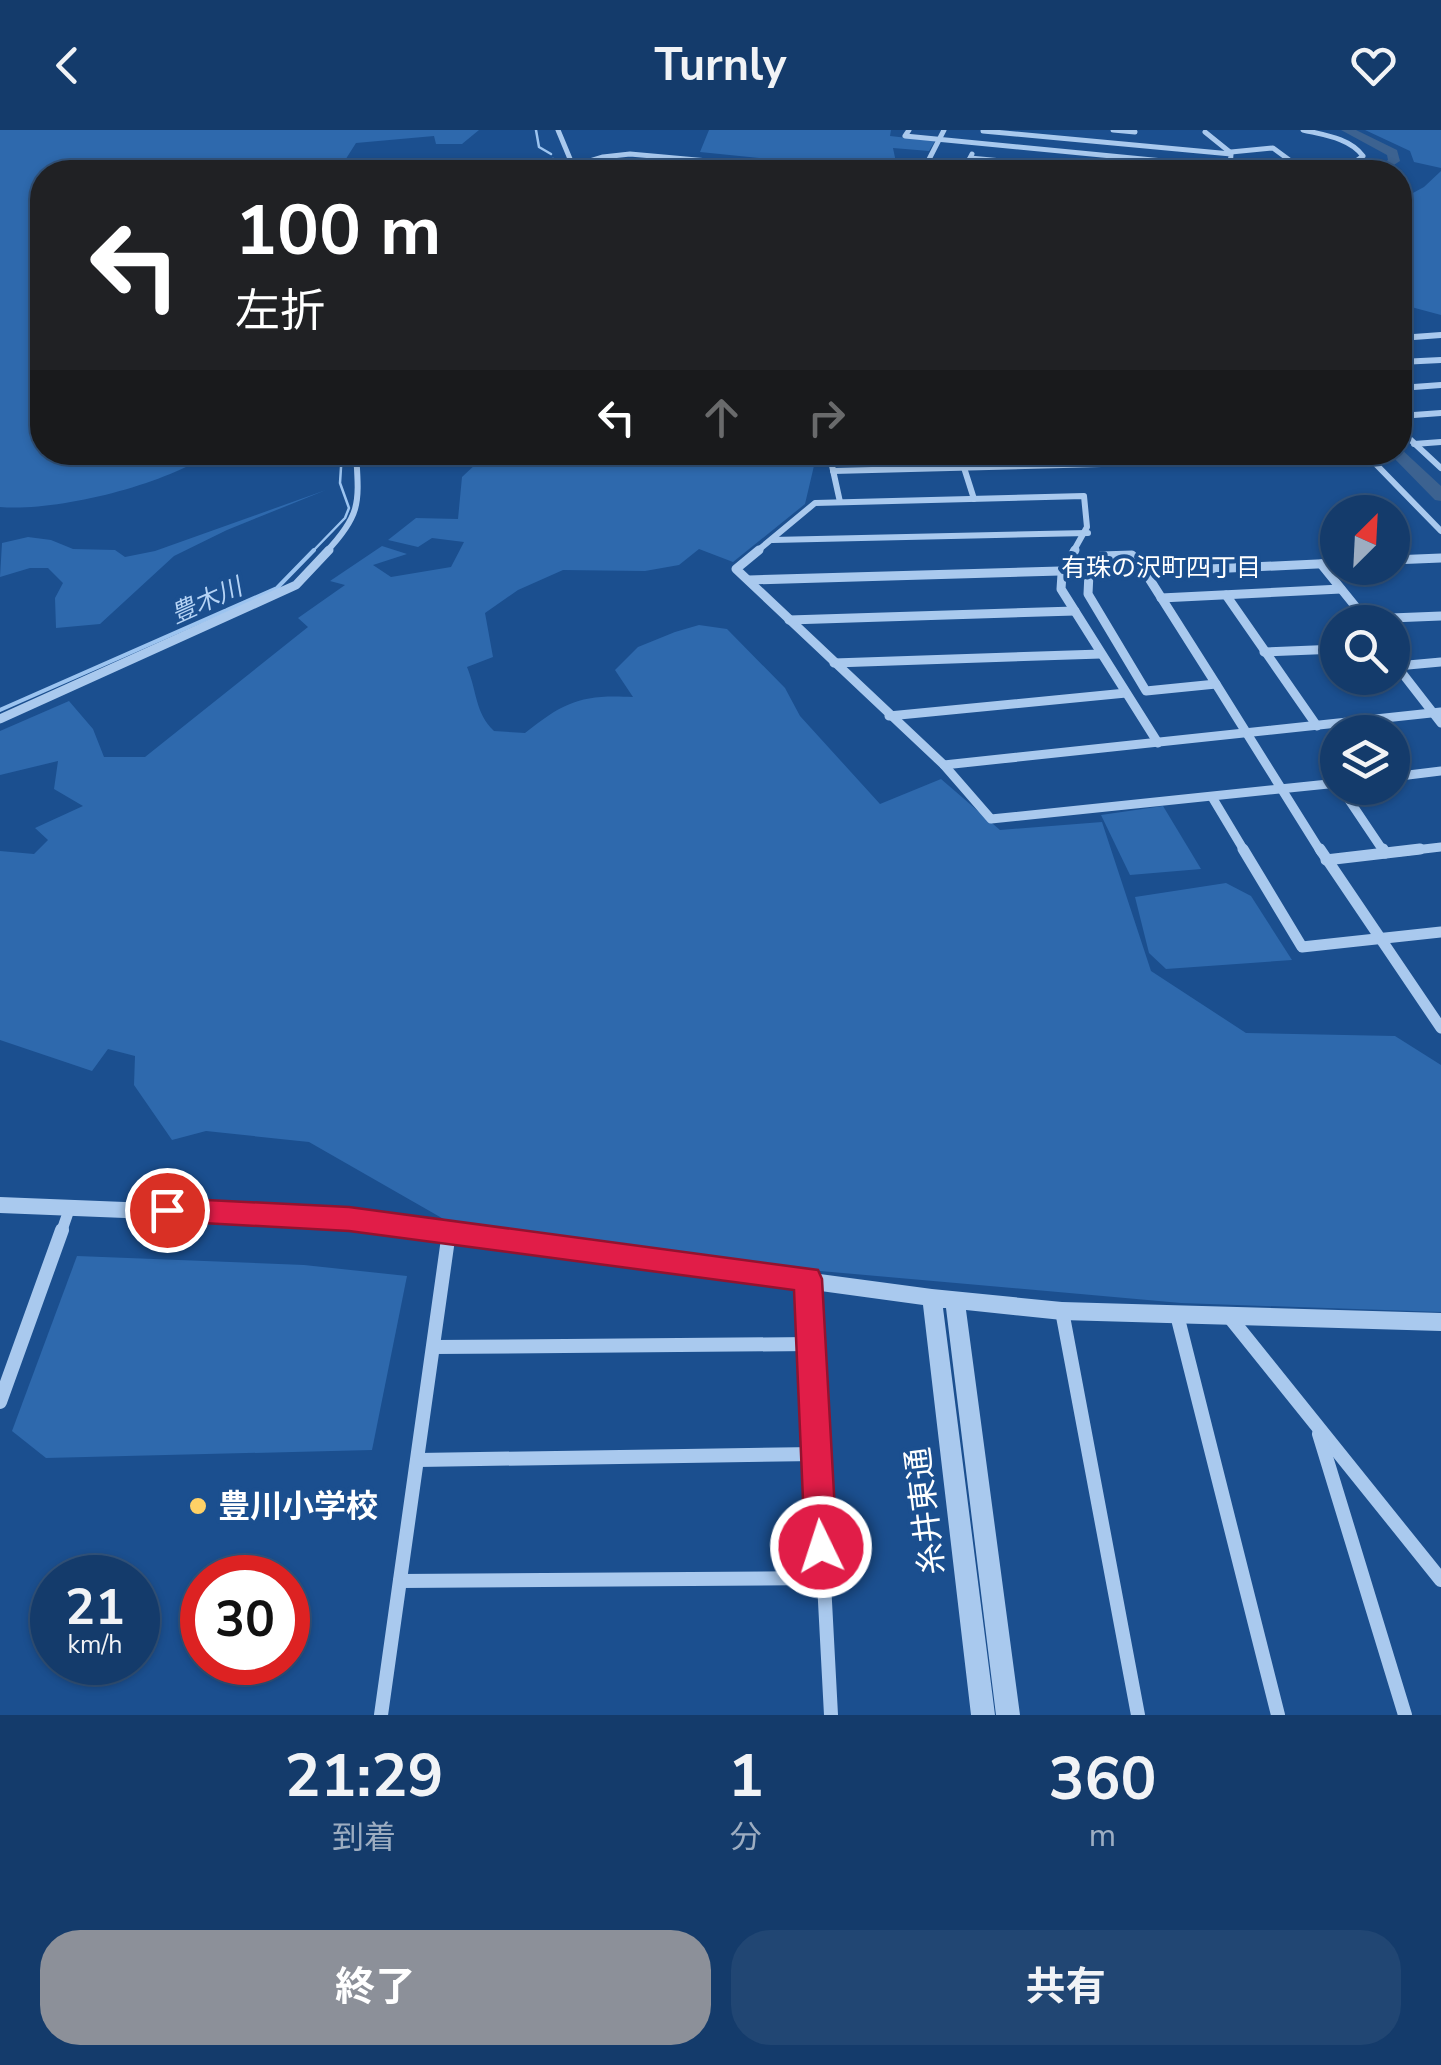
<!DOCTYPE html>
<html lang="ja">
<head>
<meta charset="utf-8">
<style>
	body { margin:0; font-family:"Nunito Sans","Noto Sans JP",sans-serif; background:#214673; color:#f1f3f6; height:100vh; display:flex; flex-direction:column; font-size:38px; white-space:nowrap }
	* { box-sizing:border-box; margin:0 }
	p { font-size:32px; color:#9dadc1 }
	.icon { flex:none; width:55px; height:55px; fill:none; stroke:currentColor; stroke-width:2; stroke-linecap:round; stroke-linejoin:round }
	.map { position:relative; height:1585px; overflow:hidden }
	.panel { display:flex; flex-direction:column; background:#143b6b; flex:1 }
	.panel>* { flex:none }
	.top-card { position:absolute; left:30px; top:30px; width:1382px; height:305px; border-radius:40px; box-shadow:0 2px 8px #0004,0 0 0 2px #33557e; background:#202124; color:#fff; overflow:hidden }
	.needle { width:65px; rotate:24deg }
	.fabs { position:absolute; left:1320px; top:365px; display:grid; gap:20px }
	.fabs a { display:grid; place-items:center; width:90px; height:90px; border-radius:50%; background:#143b6b; box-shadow:0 2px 8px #0004,0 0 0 2px #33557e; font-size:50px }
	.speed { position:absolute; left:30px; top:1425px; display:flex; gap:20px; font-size:50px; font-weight:700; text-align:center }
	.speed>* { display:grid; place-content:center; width:130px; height:130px; border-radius:50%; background:#143b6b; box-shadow:0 2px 8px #0004,0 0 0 2px #33557e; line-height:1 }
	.speed small { font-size:25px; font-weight:400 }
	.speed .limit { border:15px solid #d22; background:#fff; color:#111 }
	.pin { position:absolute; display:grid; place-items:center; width:85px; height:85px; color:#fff; margin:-42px; border:5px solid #fff; border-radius:50%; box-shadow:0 2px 10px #0007 }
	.me { position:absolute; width:110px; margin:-55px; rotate:356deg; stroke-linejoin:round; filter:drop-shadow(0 0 8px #0008) }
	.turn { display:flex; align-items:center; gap:35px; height:210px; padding:0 40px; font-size:45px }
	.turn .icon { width:130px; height:130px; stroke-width:2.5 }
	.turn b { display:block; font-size:70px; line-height:85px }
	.lanes { display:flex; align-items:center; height:95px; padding:0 40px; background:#0003; justify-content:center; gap:50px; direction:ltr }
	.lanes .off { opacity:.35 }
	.eta { display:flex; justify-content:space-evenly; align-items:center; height:170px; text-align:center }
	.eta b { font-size:60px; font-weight:700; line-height:70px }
	.action { display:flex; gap:20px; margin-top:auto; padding:20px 40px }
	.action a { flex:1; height:115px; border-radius:40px; background:#8c9099; color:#fff; font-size:40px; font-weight:700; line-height:115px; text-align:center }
	.action a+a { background:#214673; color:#f1f3f6 }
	header { display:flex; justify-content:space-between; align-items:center; height:130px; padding:0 40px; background:#143b6b; font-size:45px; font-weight:700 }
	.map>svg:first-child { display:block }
	.green { fill:#2e69ad }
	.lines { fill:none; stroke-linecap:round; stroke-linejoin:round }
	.stream-far1 { stroke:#9cc4f0; stroke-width:2.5 }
	.stream { stroke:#9cc4f0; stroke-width:4 }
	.river { fill:#3c6290; fill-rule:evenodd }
	.minor-far4 { stroke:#a9c9ee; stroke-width:5 }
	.minor-far3 { stroke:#a9c9ee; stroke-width:6 }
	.minor-far2 { stroke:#a9c9ee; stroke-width:9 }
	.minor-far1 { stroke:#a9c9ee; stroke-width:11 }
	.minor { stroke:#a9c9ee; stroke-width:14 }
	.tertiary { fill:#a9c9ee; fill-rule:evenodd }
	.route { fill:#e11d48; stroke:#92132f; stroke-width:2.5 }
	.poi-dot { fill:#ffd166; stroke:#1b4f8f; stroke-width:4 }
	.labels { text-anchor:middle; stroke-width:8; stroke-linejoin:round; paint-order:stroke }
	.far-neighbourhood-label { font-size:25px; fill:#fff; stroke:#1b4f8f }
	.far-water-label { font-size:25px; font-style:italic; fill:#b5d3f5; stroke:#1b4f8f }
	.near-poi-label { font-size:32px; font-weight:bold; fill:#fff; stroke:#1b4f8f; text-anchor:start }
	.near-street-label { font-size:32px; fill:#fff; stroke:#1b4f8f }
</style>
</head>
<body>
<header><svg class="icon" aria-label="back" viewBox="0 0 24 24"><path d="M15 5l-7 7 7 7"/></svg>Turnly<svg class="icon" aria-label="heart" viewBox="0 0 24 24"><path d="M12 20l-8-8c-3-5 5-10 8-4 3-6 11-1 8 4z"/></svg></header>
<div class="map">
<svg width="1441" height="1585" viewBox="0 0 1441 1585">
	<rect width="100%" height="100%" fill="#1b4f8f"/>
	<g class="green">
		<path d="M0,0H479L462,14H436L434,6L356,13L342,35L350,42H42V322L210,323C165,355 56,382 0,377Z"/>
		<path d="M709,0H891L890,6L935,11L929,21L893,18L898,42L700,22Z"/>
		<path d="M1365,0H1441V38L1414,32L1410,21Z"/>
		<path d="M1441,41V185L1400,174V70L1424,57Z"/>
		<path d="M526,322L817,323L805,374L733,432L699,419L679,435L645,441L563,440L518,460L485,483L493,527L467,537C477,561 475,583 494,601L525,603C564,572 581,564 633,567L615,540L638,517L675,502L699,495L727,499L785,558L800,586L880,674L941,649L1000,700L1102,692L1151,841L1246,903L1395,906L1441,935V1182L1181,1173L482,1111L309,1012L206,1001L172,1010L134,955L135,926L108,919L92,941L0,910V721L34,724L48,710L35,698L83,676L54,659L58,631L0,645V601L69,571L93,599L104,627H145L308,497L298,488L345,455L330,451L382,416L407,424L373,435L391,447L451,437L464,412L432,408L418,417L388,410L416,388L458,389L462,347L478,332Z"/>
		<path d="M326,360L227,400L174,426L100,494L56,498L55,468L63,453L48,438H30L0,447L2,413L28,407L51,410L73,419L115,420L125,427L155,421Z"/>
		<path d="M1163,676L1201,739L1130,745L1101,685Z"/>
		<path d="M1226,753L1251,766L1292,830L1166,839L1149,823L1135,767Z"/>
		<path d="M77,1126L304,1135L407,1146L372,1320L46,1328L12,1301Z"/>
	</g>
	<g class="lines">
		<g class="stream-far1">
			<path d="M536,0L539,17L551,24"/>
			<path d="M537,42L558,34L553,29"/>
			<path d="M312,422L345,388L349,378L340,353L342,322"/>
		</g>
		<path class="stream" d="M0,580L277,458L314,420"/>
		<g class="river">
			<path d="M1341,0H1356L1397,20L1400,31L1383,42H1369L1388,30L1387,25Z"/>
			<path d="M1400,318L1441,356V371L1435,370L1388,322H1400Z"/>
		</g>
		<g class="minor-far4">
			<path d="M558,0L573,36"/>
			<path d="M909,0L905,6L1278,42"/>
			<path d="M1113,0L1135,2"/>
			<path d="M1303,0C1324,5 1350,8 1363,26L1341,42"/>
			<path d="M983,1L1231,24L1230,38"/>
			<path d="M1205,2L1231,23"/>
			<path d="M1231,22L1273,18L1292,32L1342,42"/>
			<path d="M657,27V42"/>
			<path d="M970,28L1122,42"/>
			<path d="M554,42L603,27L630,24L830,42"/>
			<path d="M942,42L923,41L944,0"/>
			<path d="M963,42L972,24"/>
		</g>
		<g class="minor-far3">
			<path d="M1400,208L1441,205"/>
			<path d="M1400,232L1441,230"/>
			<path d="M1400,258L1441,255"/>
			<path d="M1400,286L1441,283"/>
			<path d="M1400,300L1441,338"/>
			<path d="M1414,314L1441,312"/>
			<path d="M829,322L840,372"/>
			<path d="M959,322L974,369"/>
			<path d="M1364,322L1441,401"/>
			<path d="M833,341L1177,332L1171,322"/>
			<path d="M772,410L1088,403"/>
			<path d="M326,422C362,384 359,372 356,322"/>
			<path d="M756,422L815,373L1084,366L1087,397L1073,422"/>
		</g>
		<g class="minor-far2">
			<path d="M759,420L736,439L944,635L991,689L1338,653"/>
			<path d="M1075,420L1062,444L1061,459L1158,613"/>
			<path d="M1132,425L1145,442L1216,554L1146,561L1088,464L1089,443L1101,426Z"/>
			<path d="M1392,430L1441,428"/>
			<path d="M1321,434L1368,492"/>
			<path d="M1145,442L1338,433"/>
			<path d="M749,450L1060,441"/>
			<path d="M1226,465L1317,596"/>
			<path d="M1161,468L1341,459"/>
			<path d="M1366,489L1441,486"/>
			<path d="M789,490L1075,481"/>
			<path d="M1264,522L1338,519"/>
			<path d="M1392,530L1441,593"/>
			<path d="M834,533L1101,524"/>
			<path d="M1397,536L1441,532"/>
			<path d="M1216,554L1321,722"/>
			<path d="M889,586L1126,563"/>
			<path d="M0,589L296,455L329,420"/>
			<path d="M944,635L1441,582"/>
			<path d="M1392,647L1441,641"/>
			<path d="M1341,658L1384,722"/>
			<path d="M1212,667L1245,722"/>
			<path d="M1398,722L1441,717"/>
		</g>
		<g class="minor-far1">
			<path d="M1243,719L1302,817L1441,802"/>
			<path d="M1320,719L1441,898"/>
			<path d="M1383,719L1385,723"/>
			<path d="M1326,730L1420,719"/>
			<path d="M61,1103L70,1077"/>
		</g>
		<g class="minor">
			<path d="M808,1150L831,1585"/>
			<path d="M1062,1181L1138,1585"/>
			<path d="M1177,1185L1278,1585"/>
			<path d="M1228,1185L1441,1450"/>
			<path d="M434,1217L810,1214"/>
			<path d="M0,1272L62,1100"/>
			<path d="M1319,1304L1405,1585"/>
			<path d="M418,1330L815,1324"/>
			<path d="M400,1451L823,1448"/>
			<path d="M381,1585L449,1102"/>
		</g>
		<path class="tertiary" d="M0,1067L349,1081L932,1159L1062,1172L1441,1183V1201L1062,1190L966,1180L1020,1585H996L946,1178H943L995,1585H971L923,1175L349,1097L0,1083Z"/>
	</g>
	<path class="route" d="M167,1068L349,1077L818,1140L822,1149L837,1417L832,1429L821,1433L810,1429L805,1417L794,1160L349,1101L167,1091L157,1088L153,1080L157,1071Z"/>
	<circle class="poi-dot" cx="198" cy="1376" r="10"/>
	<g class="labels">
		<g class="far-neighbourhood-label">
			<text x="1161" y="446">有珠の沢町四丁目</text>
		</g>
		<g class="far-water-label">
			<text transform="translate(206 470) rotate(-24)" y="9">豊木川</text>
		</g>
		<g class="near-poi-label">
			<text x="218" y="1387">豊川小学校</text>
		</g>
		<g class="near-street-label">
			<text transform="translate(925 1381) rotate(-97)" y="11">糸井東通</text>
		</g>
	</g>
</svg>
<div class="fabs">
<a><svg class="needle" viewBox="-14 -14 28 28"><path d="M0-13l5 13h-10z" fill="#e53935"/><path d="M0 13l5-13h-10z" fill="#9dadc1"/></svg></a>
<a><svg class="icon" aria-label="search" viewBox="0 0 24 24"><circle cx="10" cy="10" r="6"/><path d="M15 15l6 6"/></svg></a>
<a><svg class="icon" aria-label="layers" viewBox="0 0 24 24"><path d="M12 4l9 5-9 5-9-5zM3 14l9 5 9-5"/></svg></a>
</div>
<div class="speed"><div>21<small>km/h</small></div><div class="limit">30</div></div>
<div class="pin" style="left:167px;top:1080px;background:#d93025"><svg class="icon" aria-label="arrive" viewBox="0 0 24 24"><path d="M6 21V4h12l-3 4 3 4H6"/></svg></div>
<svg class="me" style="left:821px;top:1417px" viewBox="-20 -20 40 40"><circle r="17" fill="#e11d48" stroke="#fff" stroke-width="3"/><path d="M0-11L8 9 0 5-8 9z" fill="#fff"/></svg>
<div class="top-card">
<div class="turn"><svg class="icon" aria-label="left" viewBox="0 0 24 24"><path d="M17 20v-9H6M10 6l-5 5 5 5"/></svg><div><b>100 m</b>左折</div></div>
<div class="lanes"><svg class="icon" aria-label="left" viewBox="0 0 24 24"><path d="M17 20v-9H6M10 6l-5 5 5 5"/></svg><svg class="icon off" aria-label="ahead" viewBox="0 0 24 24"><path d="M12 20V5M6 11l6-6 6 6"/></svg><svg class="icon off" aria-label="right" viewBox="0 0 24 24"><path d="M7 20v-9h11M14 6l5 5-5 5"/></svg></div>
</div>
</div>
<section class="panel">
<div class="eta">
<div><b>21:29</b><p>到着</p></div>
<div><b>1</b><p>分</p></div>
<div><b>360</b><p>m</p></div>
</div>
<div class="action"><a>終了</a><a>共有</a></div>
</section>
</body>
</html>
